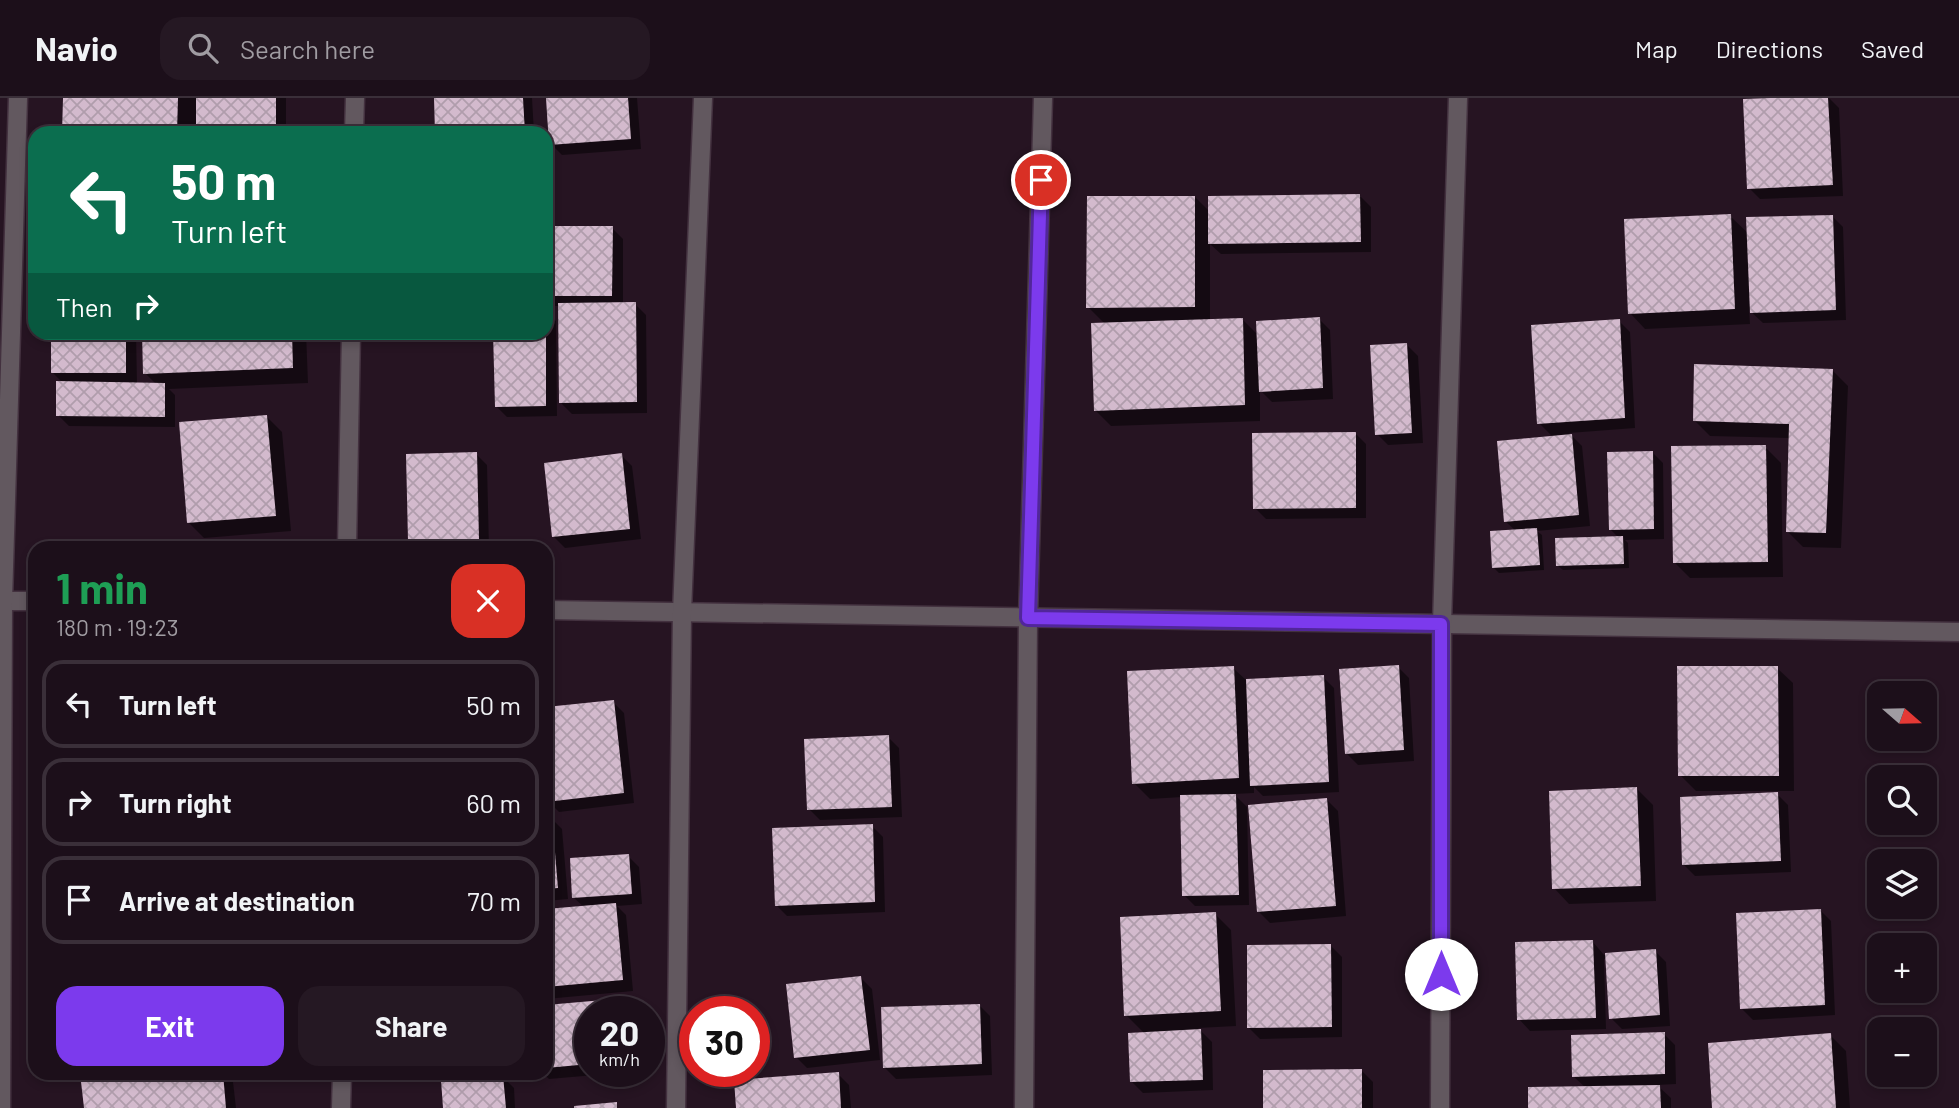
<!DOCTYPE html>
<html lang="en">
<head>
<meta charset="utf-8">
<style>
	body { margin:0; font-family:Barlow,sans-serif; background:#251823; color:#f1f3f6; height:100vh; display:flex; flex-direction:column; font-size:26px; white-space:nowrap }
	* { box-sizing:border-box; margin:0 }
	p { font-size:23px; color:#a09ca2 }
	.icon { flex:none; width:38px; height:38px; fill:none; stroke:currentColor; stroke-width:2; stroke-linecap:round; stroke-linejoin:round }
	.map { position:relative; flex:1; overflow:hidden }
	.panel { position:absolute; left:28px; top:443px; width:525px; height:539px; display:flex; flex-direction:column; background:#1c0f1a; border-radius:21px; box-shadow:0 4px 10px #0003,0 0 0 2px #3a2f39 }
	.panel>* { flex:none }
	.guide { position:absolute; left:28px; top:28px; width:525px; height:214px; border-radius:21px; box-shadow:0 4px 10px #0003,0 0 0 2px #3a2f39; background:#0b6e4f; color:#fff; overflow:hidden }
	.needle { width:46px; rotate:110deg }
	.fabs { position:absolute; left:1867px; top:583px; display:grid; gap:14px }
	.fabs a { display:grid; place-items:center; width:70px; height:70px; border-radius:14px; background:#1c0f1a; box-shadow:0 4px 10px #0003,0 0 0 2px #3a2f39; font-size:35px }
	.speed { position:absolute; left:574px; top:898px; display:flex; gap:14px; font-size:35px; font-weight:700; text-align:center }
	.speed>* { display:grid; place-content:center; width:91px; height:91px; border-radius:50%; background:#1c0f1a; box-shadow:0 4px 10px #0003,0 0 0 2px #3a2f39; line-height:1 }
	.speed small { font-size:18px; font-weight:400 }
	.speed .limit { border:10px solid #d22; background:#fff; color:#111 }
	.pin { position:absolute; display:grid; place-items:center; width:60px; height:60px; color:#fff; margin:-30px; border:4px solid #fff; border-radius:50%; box-shadow:0 2px 7px #0007 }
	.me { position:absolute; width:77px; margin:-38px; rotate:0deg; stroke-linejoin:round; filter:drop-shadow(0 0 5px #0008) }
	.turn { display:flex; align-items:center; gap:24px; height:147px; padding:0 28px; font-size:32px }
	.turn .icon { width:91px; height:91px; stroke-width:2.5 }
	.turn b { display:block; font-size:49px; line-height:60px }
	.then { display:flex; align-items:center; height:66px; padding:0 28px; background:#0003; gap:14px; font-size:26px }
	.round { display:grid; place-items:center; flex:none; width:74px; height:74px; border-radius:21px; background:#251823 }
	.head { display:flex; align-items:center; justify-content:space-between; height:119px; padding:0 28px }
	h1 { font-size:42px; font-weight:700; line-height:52px; color:#1e9e55 }
	.primary-button { display:flex; gap:14px; margin-top:auto; padding:14px 28px }
	.primary-button a { flex:1; height:80px; border-radius:21px; background:#7c3aed; color:#fff; font-size:28px; font-weight:700; line-height:80px; text-align:center }
	.primary-button a+a { background:#251823; color:#f1f3f6 }
	ul { padding:0; list-style:none }
	li { display:flex; align-items:center; gap:21px; height:88px; margin:0 14px 10px; padding:0 14px; border:4px solid #3a2f39; border-radius:21px }
	li div { flex:1 }
	li b { display:block; font-size:26px }
	li em { font-style:normal }
	header { display:flex; align-items:center; gap:42px; box-sizing:border-box; height:98px; padding:0 35px; background:#1c0f1a; border-bottom:2px solid #3a2f39 }
	header strong { font-size:33px }
	nav { display:flex; gap:38px; margin-inline-start:auto; font-size:24px }
	.search { width:490px; height:63px; background:#251823; display:flex; align-items:center; gap:18px; box-sizing:border-box; padding:0 24px; border-radius:21px; color:#a09ca2; font-size:26px }
	.map>svg:first-child { display:block }
	.shadow { fill:#0007 }
	.building { fill:url(#building-cross-hatch) }
	.lines { fill:none; stroke-linecap:round; stroke-linejoin:round }
	.minor-casing { stroke:#43313f; stroke-width:21 }
	.minor { stroke:#62585f; stroke-width:18 }
	.route-casing { stroke:#51269a; stroke-width:18 }
	.route { stroke:#7c3aed; stroke-width:12 }
</style>
</head>
<body>
<header>
<strong>Navio</strong>
<div class="search"><svg class="icon" aria-label="search" viewBox="0 0 24 24"><circle cx="10" cy="10" r="6"/><path d="M15 15l6 6"/></svg>Search here</div>
<nav><a>Map</a><a>Directions</a><a>Saved</a></nav>
</header>
<div class="map">
<svg width="1959" height="1010" viewBox="0 0 1959 1010">
	<defs>
		<pattern id="building-cross-hatch" width="8" height="8" patternUnits="userSpaceOnUse" patternTransform="scale(1.75)"><rect width="8" height="8" fill="#d3bacd"/><path d="M0 0l8 8M0 8l8-8" fill="none" stroke="#b09dac"/></pattern>
	</defs>
	<rect width="100%" height="100%" fill="#261422"/>
	<g class="shadow">
		<path d="M65,0H286V35H64Z"/>
		<path d="M435,0H532L534,35H437Z"/>
		<path d="M548,0H637L641,51L562,57L551,46Z"/>
		<path d="M1805,0H1829L1839,10L1843,98L1760,101L1749,90Z"/>
		<path d="M1360,98L1371,109V154L1221,156L1210,146V222L1242,221L1258,237L1319,221L1330,232L1333,301L1272,304L1260,292V323L1111,328L1095,312L1105,226L1088,209L1195,99L1210,114Z"/>
		<path d="M1730,118L1749,136L1832,118L1843,129L1846,222L1763,225L1749,212L1750,226L1645,231L1630,215Z"/>
		<path d="M546,130H612L623,141V206H635L646,217L647,315L572,316L561,305L560,208H546Z"/>
		<path d="M546,214L556,223L557,318L507,319L496,308L546,234Z"/>
		<path d="M1619,223L1630,234L1635,330L1569,335L1582,348L1590,428L1537,433L1542,437L1544,472L1499,475L1493,469L1516,433L1506,424L1553,339L1539,325Z"/>
		<path d="M53,234H136L137,286H156L145,275L143,234H306L308,285L169,291L175,297V329L69,328L58,317L63,285L53,275Z"/>
		<path d="M1407,247L1418,258L1423,345L1388,347L1377,336Z"/>
		<path d="M1832,272L1848,288L1841,450L1803,449L1787,433L1790,340L1710,338L1694,322Z"/>
		<path d="M267,319L282,334L291,433L204,440L188,424Z"/>
		<path d="M1355,335L1366,346V420L1266,421L1255,410Z"/>
		<path d="M1765,349L1781,365L1783,479L1690,480L1674,464Z"/>
		<path d="M1652,354L1663,365L1664,441L1625,442L1628,445L1629,470L1563,472L1557,467L1619,440L1610,431Z"/>
		<path d="M476,356L487,367L489,450H417L410,443Z"/>
		<path d="M621,357L632,368L641,441L565,450L554,439Z"/>
		<path d="M1398,569L1409,580L1414,663L1358,667L1347,656Z"/>
		<path d="M1233,570L1246,582L1323,579L1334,590L1339,694L1263,698L1254,689V695L1234,696L1247,709L1249,807L1195,808L1184,797L1182,699L1150,701L1134,685Z"/>
		<path d="M1777,570L1793,585L1794,693H1696L1680,677Z"/>
		<path d="M613,604L624,615L634,705L559,714L548,703L546,611Z"/>
		<path d="M888,639L899,650L902,719L820,722L809,711Z"/>
		<path d="M1637,691L1653,707L1656,803L1569,806L1554,790Z"/>
		<path d="M1776,695L1788,707L1791,774L1695,778L1684,767Z"/>
		<path d="M1327,702L1338,713L1346,818L1270,825L1259,814Z"/>
		<path d="M551,720L562,731L568,801L546,803V721Z"/>
		<path d="M872,728L883,739L885,814L787,818L776,807Z"/>
		<path d="M628,758L639,769L642,806L617,808L626,817L633,893L546,901V813L584,809L574,800Z"/>
		<path d="M1820,812L1831,823L1835,917L1753,922L1742,911Z"/>
		<path d="M1215,816L1231,832L1236,928L1198,930L1212,944L1213,992L1143,995L1132,984L1145,936L1126,917Z"/>
		<path d="M1593,844L1604,857L1655,853L1666,864L1670,928L1622,931L1611,920L1607,861H1604L1606,931L1530,933L1519,921Z"/>
		<path d="M1331,848L1342,859V939L1260,941L1249,930Z"/>
		<path d="M861,880L872,891L880,962L807,970L796,959Z"/>
		<path d="M614,903L625,914H590V973L630,974L549,981L543,975H546V909Z"/>
		<path d="M979,907L990,918L992,977L896,981L885,970Z"/>
		<path d="M1664,936L1675,947L1676,986L1657,987L1671,1000V1010H1530L1586,990L1573,978Z"/>
		<path d="M1830,937L1846,953L1850,1010H1714Z"/>
		<path d="M1362,973L1373,984V1010H1265Z"/>
		<path d="M93,975H232L236,1010H86L82,976Z"/>
		<path d="M415,975H511L419,979Z"/>
		<path d="M838,976L849,987L851,1010H737Z"/>
		<path d="M503,979L514,990L515,1010H445Z"/>
	</g>
	<g class="building">
		<path d="M63,0H178L177,35H62Z"/>
		<rect x="196" y="0" width="80" height="35"/>
		<path d="M434,0H523L525,35H435Z"/>
		<path d="M546,0H628L631,41L549,47Z"/>
		<path d="M1770,0H1828L1833,87L1747,91L1743,1Z"/>
		<path d="M1360,96L1361,144L1208,146V98Z"/>
		<path d="M1087,98H1195V209L1086,210Z"/>
		<path d="M1731,116L1735,211L1628,216L1624,121Z"/>
		<path d="M1833,117L1836,212L1750,215L1746,119Z"/>
		<path d="M546,128H613L612,198H546Z"/>
		<path d="M636,204L637,304L559,305L558,205Z"/>
		<path d="M1320,219L1323,290L1259,294L1256,223Z"/>
		<path d="M1243,220L1245,307L1094,313L1091,225Z"/>
		<path d="M1620,221L1625,320L1537,326L1531,227Z"/>
		<rect x="51" y="234" width="75" height="41"/>
		<path d="M142,234H292L293,270L143,276Z"/>
		<path d="M493,234H546V308L495,309Z"/>
		<path d="M1407,245L1412,335L1375,337L1370,247Z"/>
		<path d="M1694,266L1833,271L1826,435L1786,434L1789,326L1693,323Z"/>
		<path d="M56,283L165,285V319L56,318Z"/>
		<path d="M267,317L276,418L187,425L179,324Z"/>
		<path d="M1356,334V410L1253,411L1252,335Z"/>
		<path d="M1572,336L1579,417L1504,424L1497,343Z"/>
		<path d="M1766,347L1768,464L1673,465L1671,348Z"/>
		<path d="M1653,353L1654,431L1609,432L1607,354Z"/>
		<path d="M477,354L479,441L408,443L406,356Z"/>
		<path d="M622,355L630,431L552,439L544,365Z"/>
		<path d="M1537,430L1540,467L1492,470L1490,433Z"/>
		<path d="M1623,438L1624,466L1556,468L1555,440Z"/>
		<path d="M1399,567L1404,652L1345,656L1339,571Z"/>
		<path d="M1234,568L1239,680L1132,686L1127,573Z"/>
		<path d="M1677,568H1778L1779,678H1678Z"/>
		<path d="M1324,577L1329,684L1250,688L1246,581Z"/>
		<path d="M614,602L624,695L546,704V609Z"/>
		<path d="M889,637L892,709L807,712L804,641Z"/>
		<path d="M1637,689L1641,788L1552,791L1549,693Z"/>
		<path d="M1778,694L1781,763L1682,767L1680,699Z"/>
		<path d="M1236,696L1239,797L1182,798L1180,697Z"/>
		<path d="M1327,700L1336,808L1257,814L1248,707Z"/>
		<path d="M546,719H552L558,790L546,791Z"/>
		<path d="M873,726L875,804L775,808L772,730Z"/>
		<path d="M629,756L632,796L572,800L570,760Z"/>
		<path d="M616,805L623,882L546,889V811Z"/>
		<path d="M1821,811L1825,907L1740,911L1736,815Z"/>
		<path d="M1216,814L1221,913L1124,918L1120,819Z"/>
		<path d="M1593,842L1596,920L1517,922L1515,844Z"/>
		<path d="M1331,846L1332,929L1247,930V847Z"/>
		<path d="M1656,851L1660,917L1609,921L1605,855Z"/>
		<path d="M861,878L870,952L794,960L786,886Z"/>
		<path d="M615,901L616,914H590V966L546,970V907Z"/>
		<path d="M980,906L982,966L883,970L881,909Z"/>
		<path d="M1201,931L1203,982L1130,984L1128,935Z"/>
		<path d="M1665,934V976L1572,979L1571,937Z"/>
		<path d="M1831,935L1836,1010H1712L1708,945Z"/>
		<path d="M1362,971V1010H1263V972Z"/>
		<path d="M839,974L841,1010H736L734,982Z"/>
		<path d="M80,975H223L226,1010H84Z"/>
		<path d="M503,977L506,1010H443L441,982Z"/>
		<path d="M1660,987L1661,1010H1528V989Z"/>
		<path d="M617,1004V1010H574V1008Z"/>
	</g>
	<g class="lines">
		<defs>
			<g id="minor">
				<path d="M354,35L355,0"/>
				<path d="M347,450L351,234"/>
				<path d="M0,503H35"/>
				<path d="M546,512L1959,534"/>
				<path d="M1,1010L3,503L18,0"/>
				<path d="M341,1010L342,975"/>
				<path d="M676,1010L682,514L703,0"/>
				<path d="M1024,1010L1028,520L1043,0"/>
				<path d="M1440,1010L1442,526L1458,0"/>
			</g>
		</defs>
		<use href="#minor" class="minor-casing"/>
		<use href="#minor" class="minor"/>
	</g>
	<g class="lines">
		<defs>
			<path id="route" d="M1041,82L1028,520L1441,526V876"/>
		</defs>
		<use href="#route" class="route-casing"/>
		<use href="#route" class="route"/>
	</g>
</svg>
<div class="fabs">
<a><svg class="needle" viewBox="-14 -14 28 28"><path d="M0-13l5 13h-10z" fill="#e53935"/><path d="M0 13l5-13h-10z" fill="#a09ca2"/></svg></a>
<a><svg class="icon" aria-label="search" viewBox="0 0 24 24"><circle cx="10" cy="10" r="6"/><path d="M15 15l6 6"/></svg></a>
<a><svg class="icon" aria-label="layers" viewBox="0 0 24 24"><path d="M12 4l9 5-9 5-9-5zM3 14l9 5 9-5"/></svg></a>
<a>+</a>
<a>−</a>
</div>
<div class="speed"><div>20<small>km/h</small></div><div class="limit">30</div></div>
<div class="pin" style="left:1041px;top:82px;background:#d93025"><svg class="icon" aria-label="arrive" viewBox="0 0 24 24"><path d="M6 21V4h12l-3 4 3 4H6"/></svg></div>
<svg class="me" style="left:1441px;top:876px" viewBox="-20 -20 40 40"><circle r="19" fill="#fff"/><path d="M0-13L10 11 0 6-10 11z" fill="#7c3aed"/></svg>
<div class="guide">
<div class="turn"><svg class="icon" aria-label="left" viewBox="0 0 24 24"><path d="M17 20v-9H6M10 6l-5 5 5 5"/></svg><div><b>50 m</b>Turn left</div></div>
<div class="then">Then<svg class="icon" aria-label="right" viewBox="0 0 24 24"><path d="M7 20v-9h11M14 6l5 5-5 5"/></svg></div>
</div>
<section class="panel">
<div class="head"><div><h1>1 min</h1><p>180 m · 19:23</p></div><a class="round" style="background:#d93025;color:#fff"><svg class="icon" aria-label="close" viewBox="0 0 24 24"><path d="M6 6l12 12M18 6L6 18"/></svg></a></div>
<ul>
<li><svg class="icon" aria-label="left" viewBox="0 0 24 24"><path d="M17 20v-9H6M10 6l-5 5 5 5"/></svg><div><b>Turn left</b></div><em>50 m</em></li>
<li><svg class="icon" aria-label="right" viewBox="0 0 24 24"><path d="M7 20v-9h11M14 6l5 5-5 5"/></svg><div><b>Turn right</b></div><em>60 m</em></li>
<li><svg class="icon" aria-label="arrive" viewBox="0 0 24 24"><path d="M6 21V4h12l-3 4 3 4H6"/></svg><div><b>Arrive at destination</b></div><em>70 m</em></li>
</ul>
<div class="primary-button"><a>Exit</a><a>Share</a></div>
</section>
</div>
</body>
</html>
